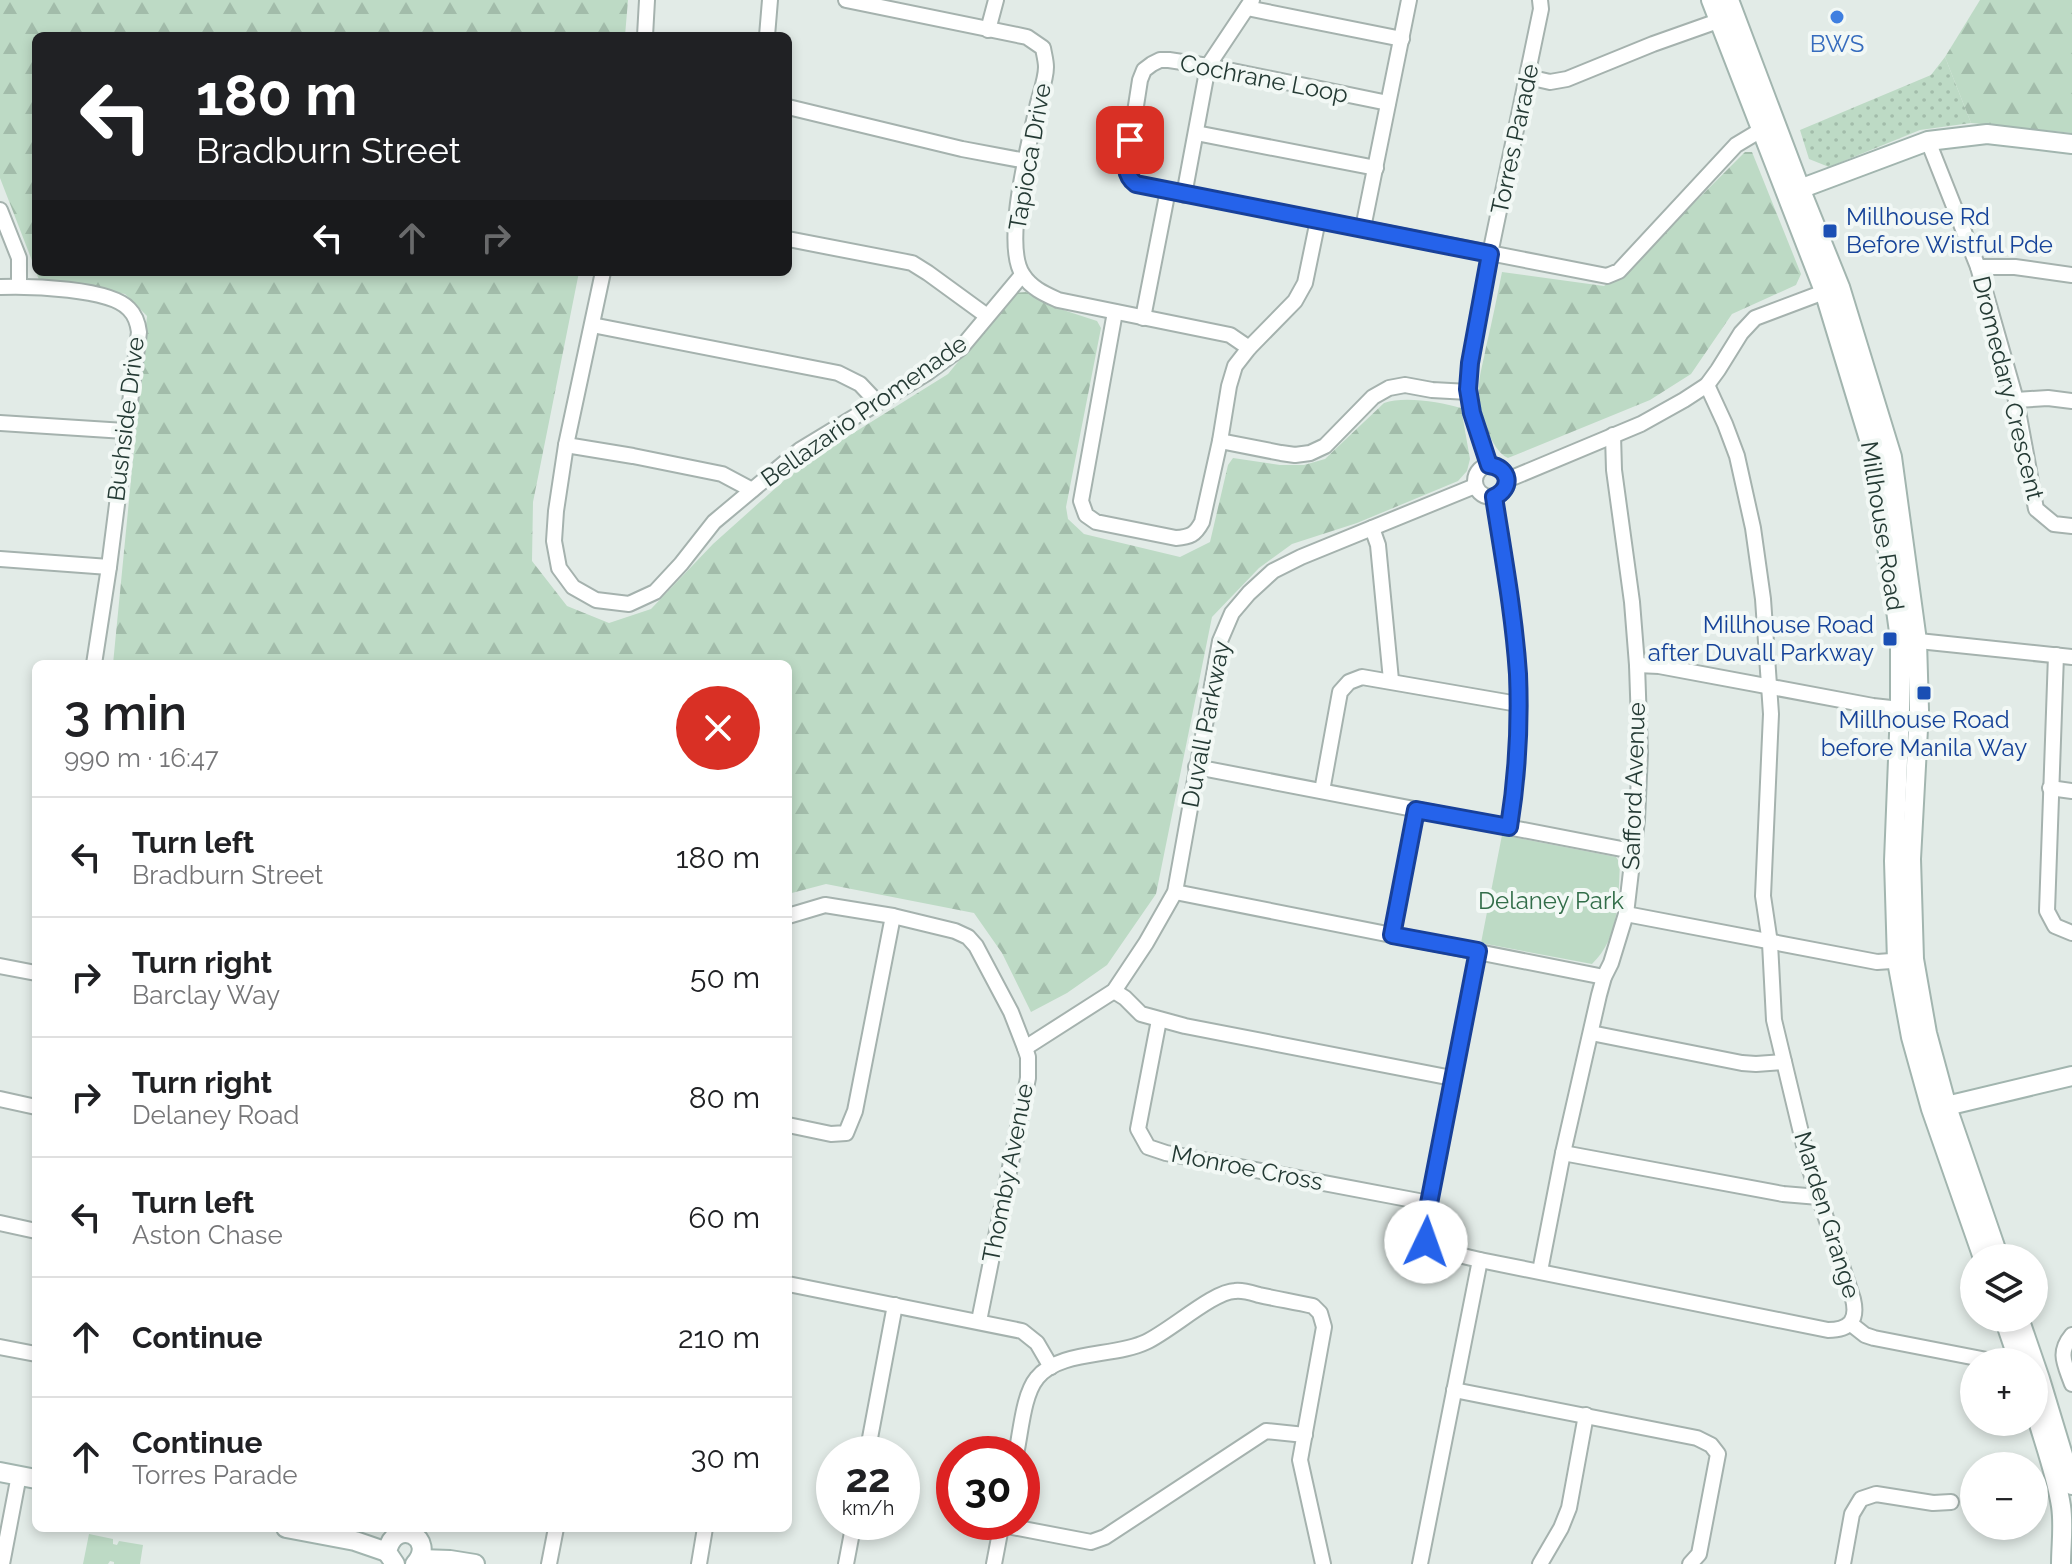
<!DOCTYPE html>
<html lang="en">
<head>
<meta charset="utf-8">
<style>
	body { margin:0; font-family:Raleway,sans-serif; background:#f2f2f2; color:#202124; height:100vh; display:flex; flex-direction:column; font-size:30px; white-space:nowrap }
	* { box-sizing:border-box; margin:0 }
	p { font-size:26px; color:#757577 }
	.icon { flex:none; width:44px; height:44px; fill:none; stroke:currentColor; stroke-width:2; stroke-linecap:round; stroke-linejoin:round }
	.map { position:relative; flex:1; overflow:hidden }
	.sheet { position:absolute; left:32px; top:660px; width:760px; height:872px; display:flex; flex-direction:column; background:#fff; border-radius:12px; box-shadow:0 4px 12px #0003 }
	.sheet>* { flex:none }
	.banner { position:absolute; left:32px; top:32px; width:760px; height:244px; border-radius:12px; box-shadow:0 4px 12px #0003; background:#202124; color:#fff; overflow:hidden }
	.fabs { position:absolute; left:1960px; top:1244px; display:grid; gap:16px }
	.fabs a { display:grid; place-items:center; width:88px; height:88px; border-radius:50%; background:#fff; box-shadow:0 4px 12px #0003; font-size:40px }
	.speed { position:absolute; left:816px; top:1436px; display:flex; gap:16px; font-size:40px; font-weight:700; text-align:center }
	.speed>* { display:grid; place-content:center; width:104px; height:104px; border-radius:50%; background:#fff; box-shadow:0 4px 12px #0003; line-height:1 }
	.speed small { font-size:20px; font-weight:400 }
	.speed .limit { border:12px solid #d22; background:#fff; color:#111 }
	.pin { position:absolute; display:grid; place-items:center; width:68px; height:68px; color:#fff; margin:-34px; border-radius:16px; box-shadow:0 4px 12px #0006 }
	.me { position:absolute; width:88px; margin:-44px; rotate:3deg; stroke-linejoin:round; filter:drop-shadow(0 0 6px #0008) }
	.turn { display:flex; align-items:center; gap:28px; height:168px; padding:0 32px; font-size:36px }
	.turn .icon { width:104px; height:104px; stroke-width:2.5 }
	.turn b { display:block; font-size:56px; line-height:68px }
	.lanes { display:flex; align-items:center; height:76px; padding:0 32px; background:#0003; justify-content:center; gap:40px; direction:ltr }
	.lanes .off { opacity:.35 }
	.round { display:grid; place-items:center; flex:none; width:84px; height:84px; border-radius:42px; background:#f2f2f2 }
	.overview { display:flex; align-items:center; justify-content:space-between; height:136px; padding:0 32px }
	h1 { font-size:48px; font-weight:600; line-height:60px }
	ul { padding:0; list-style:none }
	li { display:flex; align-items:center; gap:24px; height:120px; padding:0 32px; border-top:2px solid #e0e0e0 }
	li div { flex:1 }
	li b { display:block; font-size:30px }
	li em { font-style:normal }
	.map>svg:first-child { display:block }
	.grass { fill:url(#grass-dots) }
	.forest { fill:url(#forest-firs) }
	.park { fill:#bddac5 }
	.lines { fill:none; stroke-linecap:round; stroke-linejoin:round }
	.street-casing { stroke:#a5b2ae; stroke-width:18 }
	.secondary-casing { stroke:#a2b5af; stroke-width:22 }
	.street { stroke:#fff; stroke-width:14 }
	.secondary { stroke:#fff; stroke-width:18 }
	.route-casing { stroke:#184099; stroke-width:20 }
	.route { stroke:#2563eb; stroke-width:14 }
	.shop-dot { fill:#3f7fe0; stroke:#f2f8f5; stroke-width:3 }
	.transit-dot { fill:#1a4fb4; stroke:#f2f8f5; stroke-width:3 }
	.labels { text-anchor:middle; stroke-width:8; stroke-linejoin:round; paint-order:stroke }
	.shop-label { font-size:24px; fill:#366cbe; stroke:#f2f8f5 }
	.street-label { font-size:24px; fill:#243a34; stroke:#f2f8f5 }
	.transit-label { font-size:24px; fill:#164399; stroke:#f2f8f5; text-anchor:start }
	.park-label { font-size:24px; fill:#326d49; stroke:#f2f8f5 }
</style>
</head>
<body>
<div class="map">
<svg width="2072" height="1564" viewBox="0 0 2072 1564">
	<defs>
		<pattern id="grass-dots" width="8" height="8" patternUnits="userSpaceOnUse" patternTransform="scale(2)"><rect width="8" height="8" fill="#bddac5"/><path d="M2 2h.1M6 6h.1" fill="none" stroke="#a2bcaa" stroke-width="1.8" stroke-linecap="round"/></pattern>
		<pattern id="forest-firs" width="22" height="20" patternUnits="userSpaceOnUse" patternTransform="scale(2)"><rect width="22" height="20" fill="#bddac5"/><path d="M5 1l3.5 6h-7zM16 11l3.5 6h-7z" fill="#a2bcaa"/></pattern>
	</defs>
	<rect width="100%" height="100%" fill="#e2ebe7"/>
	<path class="grass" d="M1945,57L1971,123L1920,130L1829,167L1809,159L1800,130L1931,75Z"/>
	<g class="forest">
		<path d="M0,0H628L625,36H36V271L0,178Z"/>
		<path d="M1980,0H2072V133L1971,123L1945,57Z"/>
		<path d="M1745,152H1752L1801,274L1796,285L1732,314L1691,374L1650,400L1508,458C1489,450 1477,403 1479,384C1480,372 1484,359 1486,347C1492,322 1497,297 1502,272L1604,286L1637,260Z"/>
		<path d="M36,272H579L533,502L532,561L567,606L609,623L651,609L713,544L799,467L948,374L1014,293L1026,292L1048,305L1097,321L1101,328L1066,507L1068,519L1084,534L1180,557L1210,542L1228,465L1233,458L1280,465H1304L1325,459L1384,403C1404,396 1440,402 1461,408L1470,459L1467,471L1458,481L1357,523L1292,544L1259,568L1212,617L1156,894L1107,965L1067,993L1031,1012L1002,953L974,913L826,884L788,894V664H113L147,316L125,294L39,280Z"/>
	</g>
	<g class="park">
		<path d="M1502,835L1616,857L1620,863C1618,899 1620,937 1592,964L1481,943Z"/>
		<path d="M89,1534L113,1539V1544L117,1545L119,1541L143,1545L140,1564H114V1562L110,1561L108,1564H83Z"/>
	</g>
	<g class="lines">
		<defs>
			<g id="street">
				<path d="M846,0L1027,37L1043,48C1044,54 1046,61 1046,67C1046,78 1041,92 1038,103C1030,140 1002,245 1023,275C1031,288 1045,294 1058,300L1230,335L1249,348"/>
				<path d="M1247,8L1402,39"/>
				<path d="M988,30L996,0"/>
				<path d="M645,36L647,0"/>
				<path d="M767,36L770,0"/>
				<path d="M1528,77L1550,82L1567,79L1653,44L1718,21"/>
				<path d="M1388,103L1208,66L1169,60H1160L1152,64L1144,70L1140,80L1126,170L1129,177L1136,184L1607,276L1619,271L1736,145L1761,130"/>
				<path d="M788,107L962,149L1026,161"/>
				<path d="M1196,133L1376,168"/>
				<path d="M1928,141L1978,267L2016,400L2036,509L2054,524L2072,526"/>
				<path d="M1184,195L1208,66L1252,0"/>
				<path d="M0,210L19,258V286"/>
				<path d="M1363,228L1409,0"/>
				<path d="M788,239L912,263L928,273L987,316"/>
				<path d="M1978,267H2015L2072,275"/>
				<path d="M603,272L566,445L556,511L554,541L559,568L573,587L596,600L629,604L655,592L681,564L714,522L800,450L927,373L961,348L1022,275"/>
				<path d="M0,287C29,286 110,288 129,309C135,315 138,324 139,332L109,567L94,664"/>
				<path d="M1115,312L1081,501L1086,515L1096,522L1176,538C1190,537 1195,535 1202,522L1220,441L1229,386L1235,366L1249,348L1295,301L1305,283L1318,220"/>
				<path d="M1143,318L1168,190"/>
				<path d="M592,325L838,373L860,384L877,402"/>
				<path d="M2016,400L2048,398L2072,401"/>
				<path d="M0,423L125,431"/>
				<path d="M1220,441L1281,453L1295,455L1310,453L1325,446L1373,397L1389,388L1405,385L1432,390L1469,392"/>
				<path d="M566,445L633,456L722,474L752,490"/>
				<path d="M1489,465L1472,413L1468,389L1470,363L1490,254L1541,9L1540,0"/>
				<circle cx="1491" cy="481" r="16"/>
				<path d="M1507,480L1641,424L1684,400L1707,385L1718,370L1741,333L1755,318L1832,289"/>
				<path d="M1494,497C1503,555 1514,614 1518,674C1520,724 1517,777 1509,827"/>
				<path d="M1372,528L1378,545L1391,680"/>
				<path d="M0,559L109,567"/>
				<path d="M1909,640L2072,657"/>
				<path d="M2056,655L2047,911L2055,926L2072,933"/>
				<path d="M1637,665L1659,666L1873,706L1900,709"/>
				<path d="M1196,767L1632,851"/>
				<path d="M2050,788L2072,791"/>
				<path d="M1322,791L1340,692L1349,682L1362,677L1518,704"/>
				<path d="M1175,892L1604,977"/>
				<path d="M1626,914L1877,962L1906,960"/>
				<path d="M788,916L825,905L893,916L955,931L968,937L976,946L1011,1012L1025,1048L1028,1057V1078L979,1321"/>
				<path d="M1392,935L1416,810"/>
				<path d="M1478,951L1425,1224L1426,1242L1437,1250L1480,1260L1828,1330C1850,1330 1858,1320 1853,1299L1810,1170L1774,1020L1770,943L1763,896L1771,714L1763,599L1753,528L1737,456L1725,424L1707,385"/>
				<path d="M0,966L36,973"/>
				<path d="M1114,991L1125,998L1141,1014L1185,1026L1452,1078"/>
				<path d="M1159,1020L1138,1129L1148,1147L1166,1153L1429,1203"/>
				<path d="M1591,1033L1742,1063L1756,1064L1784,1062"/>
				<path d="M1025,1048L1114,991L1146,943L1175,892L1220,641L1232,613L1249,593L1273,571L1301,557L1475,486"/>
				<path d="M0,1099L36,1107"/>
				<path d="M788,1125L831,1134L846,1133L855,1111L893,916"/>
				<path d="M1563,1153L1783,1194L1819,1197"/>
				<path d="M0,1223L36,1231"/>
				<path d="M1540,1271L1563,1153L1599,995L1604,977L1611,963L1626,914L1637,820L1640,753L1637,665L1632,602L1614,470L1613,435"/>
				<path d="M788,1284L1022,1331L1037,1343L1051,1367"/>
				<path d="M1851,1324L1865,1335L1874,1338L1987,1360"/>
				<path d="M2072,1335C2057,1353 2065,1364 2072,1384"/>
				<path d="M0,1347L36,1354"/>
				<path d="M1454,1390L1697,1438L1711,1445L1718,1454L1699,1554L1690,1564"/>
				<path d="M867,1454L895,1305"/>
				<path d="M1016,1454C1021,1432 1023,1395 1037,1378C1059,1350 1115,1357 1146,1342C1170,1331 1214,1291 1235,1291C1243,1290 1252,1293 1259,1295C1277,1299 1295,1302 1313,1306L1320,1313L1324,1327L1300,1460L1323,1564"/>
				<path d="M1002,1525L1091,1542L1105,1537L1266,1431L1305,1435"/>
				<path d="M2,1564L19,1475"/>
				<path d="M549,1564L556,1528"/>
				<path d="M699,1564L705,1528"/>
				<path d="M846,1564L854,1522"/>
				<path d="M994,1564L1002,1522"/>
				<path d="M1420,1564L1480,1260"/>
				<path d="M1540,1564L1561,1528L1569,1508L1586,1415"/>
				<path d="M1843,1564L1852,1514L1861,1499L1876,1494L1933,1503L1951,1502"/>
			</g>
			<g id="secondary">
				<path d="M1711,0L1824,291L1875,459L1900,639V709L1894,861L1897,961L1911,1037L1931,1109L1983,1258"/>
				<path d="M1729,0L1800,188L1840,287L1892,457L1917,641L1919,710L1911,859L1914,959L1927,1033L1947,1107L1999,1258"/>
				<path d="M1789,193L1928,141L1987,134L2072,144"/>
				<path d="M1938,1108L2072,1076"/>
				<path d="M2004,1318L2019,1362"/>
				<path d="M2019,1318L2040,1379L2072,1485"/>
				<path d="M2034,1407C2043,1440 2056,1473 2061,1506C2064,1526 2061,1545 2061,1564"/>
				<path d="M0,1472L36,1479"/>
				<path d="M286,1528L355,1541L387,1552"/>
				<path d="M420,1559L450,1560L475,1564"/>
				<path d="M395,1564L387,1552C395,1515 438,1539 415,1564"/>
			</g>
		</defs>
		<use href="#street" class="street-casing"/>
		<use href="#secondary" class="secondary-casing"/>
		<use href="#street" class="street"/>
		<use href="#secondary" class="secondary"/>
	</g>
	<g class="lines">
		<defs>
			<path id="route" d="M1130,140C1128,157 1121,173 1136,184L1490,254L1470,363L1468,389L1472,413L1489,465C1510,468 1513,488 1494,497C1503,555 1514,614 1518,674C1520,724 1517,777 1509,827L1416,810L1392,935L1478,951L1425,1224L1426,1242"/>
		</defs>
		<use href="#route" class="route-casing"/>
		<use href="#route" class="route"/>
	</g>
	<circle class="shop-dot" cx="1837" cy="17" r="8"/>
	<g class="transit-dot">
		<rect x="1822" y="223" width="16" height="16" rx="4"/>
		<rect x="1882" y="631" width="16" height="16" rx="4"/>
		<rect x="1916" y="685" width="16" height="16" rx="4"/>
	</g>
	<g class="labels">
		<g class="shop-label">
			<text x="1837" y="52">BWS</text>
		</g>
		<g class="street-label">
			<text transform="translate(1264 79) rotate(11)" y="8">Cochrane Loop</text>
			<text transform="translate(1515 139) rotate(-78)" y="8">Torres Parade</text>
			<text transform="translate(1030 157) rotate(-80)" y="8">Tapioca Drive</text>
			<text transform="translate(2008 388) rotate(76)" y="8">Dromedary Crescent</text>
			<text transform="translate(864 411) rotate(-35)" y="8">Bellazario Promenade</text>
			<text transform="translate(126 419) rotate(-83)" y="8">Bushside Drive</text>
			<text transform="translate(1882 526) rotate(81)" y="8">Millhouse Road</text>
			<text transform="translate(1206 724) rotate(-79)" y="8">Duvall Parkway</text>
			<text transform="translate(1634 786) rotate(-88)" y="8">Safford Avenue</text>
			<text transform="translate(1247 1168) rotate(11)" y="8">Monroe Cross</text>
			<text transform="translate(1008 1173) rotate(-79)" y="8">Thomby Avenue</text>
			<text transform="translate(1827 1215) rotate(73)" y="8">Marden Grange</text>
		</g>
		<g class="transit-label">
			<text x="1846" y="225">Millhouse Rd<tspan x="1846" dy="28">Before Wistful Pde</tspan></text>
			<text x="1874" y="633" text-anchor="end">Millhouse Road<tspan x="1874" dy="28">after Duvall Parkway</tspan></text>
			<text x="1924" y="728" text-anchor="middle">Millhouse Road<tspan x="1924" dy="28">before Manila Way</tspan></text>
		</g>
		<g class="park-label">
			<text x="1551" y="909">Delaney Park</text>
		</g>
	</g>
</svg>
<div class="fabs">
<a><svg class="icon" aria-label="layers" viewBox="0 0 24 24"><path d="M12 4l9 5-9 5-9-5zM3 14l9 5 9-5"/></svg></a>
<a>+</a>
<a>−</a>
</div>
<div class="speed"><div>22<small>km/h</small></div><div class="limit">30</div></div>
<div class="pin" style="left:1130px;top:140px;background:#d93025"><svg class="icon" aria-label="arrive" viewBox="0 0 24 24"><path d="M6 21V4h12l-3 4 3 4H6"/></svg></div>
<svg class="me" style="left:1426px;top:1242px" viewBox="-20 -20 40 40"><circle r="19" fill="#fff"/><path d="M0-13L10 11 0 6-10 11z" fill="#2563eb"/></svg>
<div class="banner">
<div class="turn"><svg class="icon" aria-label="left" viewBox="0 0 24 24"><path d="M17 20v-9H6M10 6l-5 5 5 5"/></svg><div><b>180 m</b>Bradburn Street</div></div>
<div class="lanes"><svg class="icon" aria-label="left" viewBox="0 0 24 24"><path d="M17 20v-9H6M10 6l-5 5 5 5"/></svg><svg class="icon off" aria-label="ahead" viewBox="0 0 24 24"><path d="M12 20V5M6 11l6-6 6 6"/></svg><svg class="icon off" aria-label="right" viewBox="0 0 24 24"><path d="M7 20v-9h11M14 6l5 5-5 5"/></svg></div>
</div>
<section class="sheet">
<div class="overview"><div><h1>3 min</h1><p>990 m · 16:47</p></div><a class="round" style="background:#d93025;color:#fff"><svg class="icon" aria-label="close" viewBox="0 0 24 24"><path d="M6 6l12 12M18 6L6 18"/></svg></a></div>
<ul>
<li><svg class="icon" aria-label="left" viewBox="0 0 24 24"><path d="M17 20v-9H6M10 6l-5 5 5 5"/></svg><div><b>Turn left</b><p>Bradburn Street</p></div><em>180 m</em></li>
<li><svg class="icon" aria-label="right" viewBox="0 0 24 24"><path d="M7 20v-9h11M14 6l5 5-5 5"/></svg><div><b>Turn right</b><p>Barclay Way</p></div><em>50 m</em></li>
<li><svg class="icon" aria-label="right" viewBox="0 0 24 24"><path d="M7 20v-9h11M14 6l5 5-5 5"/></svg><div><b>Turn right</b><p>Delaney Road</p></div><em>80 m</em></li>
<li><svg class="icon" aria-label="left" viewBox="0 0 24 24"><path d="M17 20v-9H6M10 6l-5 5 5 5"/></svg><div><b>Turn left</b><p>Aston Chase</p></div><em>60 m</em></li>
<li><svg class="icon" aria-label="ahead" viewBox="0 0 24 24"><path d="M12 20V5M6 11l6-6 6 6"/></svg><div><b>Continue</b></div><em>210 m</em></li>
<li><svg class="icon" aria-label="ahead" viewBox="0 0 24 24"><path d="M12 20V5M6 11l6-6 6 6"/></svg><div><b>Continue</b><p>Torres Parade</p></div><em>30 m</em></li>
</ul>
</section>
</div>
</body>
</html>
